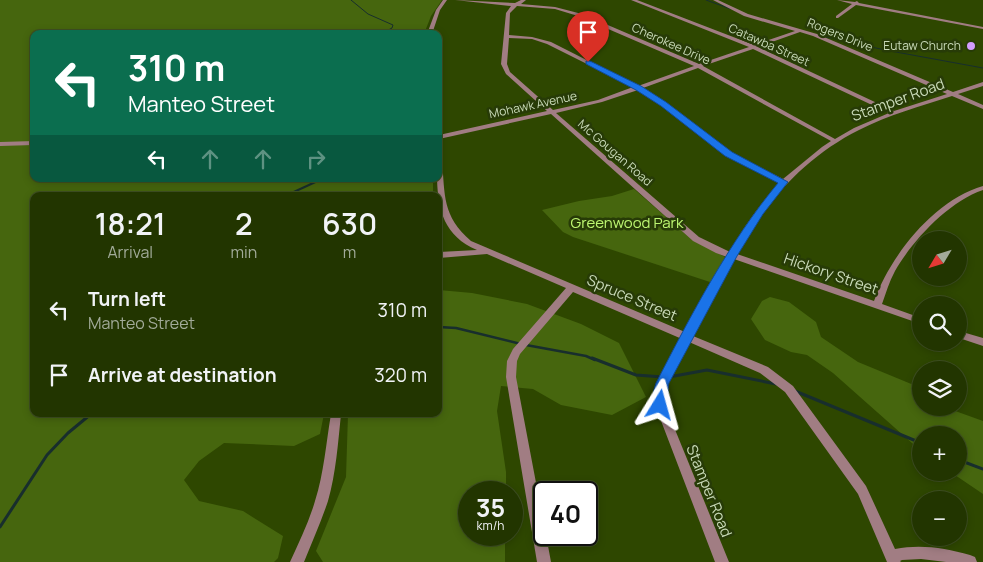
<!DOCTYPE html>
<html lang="en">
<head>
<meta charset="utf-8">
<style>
	body { margin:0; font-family:Manrope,sans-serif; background:#2a3d0a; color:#f1f3f6; height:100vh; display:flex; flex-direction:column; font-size:19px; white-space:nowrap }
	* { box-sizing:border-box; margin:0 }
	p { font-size:16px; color:#a2ab99 }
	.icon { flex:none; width:28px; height:28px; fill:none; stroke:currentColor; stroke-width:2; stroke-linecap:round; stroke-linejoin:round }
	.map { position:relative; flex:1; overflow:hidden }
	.panel { position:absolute; left:30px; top:192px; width:412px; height:225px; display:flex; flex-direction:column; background:#223500; border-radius:10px; box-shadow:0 2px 8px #0003,0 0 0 1px #3f5022 }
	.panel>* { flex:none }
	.top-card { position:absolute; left:30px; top:30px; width:412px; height:152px; border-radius:10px; box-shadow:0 2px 8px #0003,0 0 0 1px #3f5022; background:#0b6e4f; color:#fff; overflow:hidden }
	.needle { width:32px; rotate:232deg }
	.controls { position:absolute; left:912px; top:231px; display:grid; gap:10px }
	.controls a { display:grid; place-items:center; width:55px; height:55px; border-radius:50%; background:#223500; box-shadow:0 2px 8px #0003,0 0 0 1px #3f5022; font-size:25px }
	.speed { position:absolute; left:458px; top:481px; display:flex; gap:10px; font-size:25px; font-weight:700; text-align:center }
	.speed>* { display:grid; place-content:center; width:65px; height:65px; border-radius:50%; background:#223500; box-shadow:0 2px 8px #0003,0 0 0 1px #3f5022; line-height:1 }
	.speed small { font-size:12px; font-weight:400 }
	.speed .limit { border:2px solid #111; border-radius:8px; background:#fff; color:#111 }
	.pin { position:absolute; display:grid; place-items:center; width:42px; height:42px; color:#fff; margin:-51px -21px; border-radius:50% 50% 50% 0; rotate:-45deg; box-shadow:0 0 5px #0007 }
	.pin .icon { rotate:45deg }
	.me { position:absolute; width:55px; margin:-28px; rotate:8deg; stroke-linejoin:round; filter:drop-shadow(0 0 4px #0008) }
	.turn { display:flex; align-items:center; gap:18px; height:105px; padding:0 15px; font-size:22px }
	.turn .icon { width:65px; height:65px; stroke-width:2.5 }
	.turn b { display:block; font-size:35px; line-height:42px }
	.lanes { display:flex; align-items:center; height:48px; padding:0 15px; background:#0003; justify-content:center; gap:25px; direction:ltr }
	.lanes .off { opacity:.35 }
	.eta { display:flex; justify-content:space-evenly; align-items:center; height:85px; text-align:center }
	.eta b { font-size:30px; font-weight:600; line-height:35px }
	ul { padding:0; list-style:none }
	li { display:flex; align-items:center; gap:15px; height:65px; padding:0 15px }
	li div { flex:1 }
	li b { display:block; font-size:19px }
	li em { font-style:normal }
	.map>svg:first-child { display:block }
	.green { fill:#46660e }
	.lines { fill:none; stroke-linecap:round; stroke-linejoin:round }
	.stream-far3 { stroke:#182e2d; stroke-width:1 }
	.stream-far2 { stroke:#182e2d; stroke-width:2 }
	.stream-far1 { stroke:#182e2d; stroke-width:2.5 }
	.stream { stroke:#182e2d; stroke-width:3 }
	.minor { fill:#a17d83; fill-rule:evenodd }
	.route { fill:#1a73e8; stroke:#114b97 }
	.poi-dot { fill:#d29dfd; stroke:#273b07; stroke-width:2 }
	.labels { text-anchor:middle; stroke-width:5; stroke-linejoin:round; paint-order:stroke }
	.far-street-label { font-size:12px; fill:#c9dab8; stroke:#273b07 }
	.far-poi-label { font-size:12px; fill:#c9dab8; stroke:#273b07; text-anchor:end }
	.street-label { font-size:15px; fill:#c9dab8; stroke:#273b07 }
	.park-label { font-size:15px; fill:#bdf671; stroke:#273b07 }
</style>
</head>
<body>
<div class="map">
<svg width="983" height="562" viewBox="0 0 983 562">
	<rect width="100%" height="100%" fill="#2e4700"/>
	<g class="green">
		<path d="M0,0H442L431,16L424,34H34V179H433V196H34V414H324L320,434L294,446L224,443L199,461L184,480L199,501L243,511L283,536L278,558L274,562H0Z"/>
		<path d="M634,189L692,240L725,257L713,283L573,237L563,232L542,210L579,201L612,196Z"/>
		<path d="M439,290L472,293L527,304L581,324L619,343L646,397L612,415L561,405L533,389L501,386L497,411L506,472V492H469V535H505V562H323L316,551L346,477L348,414H439Z"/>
		<path d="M770,297L789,302L816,322L821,337L858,362L921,388V408H947L983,421V494L952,473L959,472V435H921V451L833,373L807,355L791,352L765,340L751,319L762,301Z"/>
	</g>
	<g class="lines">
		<g class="stream-far3">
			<path d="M351,0L368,14L393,25L392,28L381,34"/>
			<path d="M706,0L731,9"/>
			<path d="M818,35L885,50L983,68"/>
		</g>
		<path class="stream-far2" d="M285,196L322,179"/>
		<g class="stream-far1">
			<path d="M439,327L456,328L521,344"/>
			<path d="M526,345L586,356L595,360"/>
		</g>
		<g class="stream">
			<path d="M592,358L636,375L663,377"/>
			<path d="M669,377L707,370L776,384"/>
			<path d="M795,391L921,443"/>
			<path d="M959,460L983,469"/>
			<path d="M0,527L47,455L68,433L91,414"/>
		</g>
		<g class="minor">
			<path d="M443,0H447L440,10L432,34H427L436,10Z"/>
			<path d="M455,0L515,3L521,0H526L521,4L555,7L582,14L699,64L749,47L631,0H637L754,45L795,31L744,16L713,0H718L748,14L817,34L953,92L983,82V86L958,94L983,105V109L952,96C921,106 888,115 859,130C805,157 765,202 737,254L874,301C891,255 934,200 983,186V190C948,202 913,240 895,271C889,282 886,293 882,304L921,318V324L734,259L693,336L768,367L793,386L866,486L895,549C921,544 945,548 970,555L975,557L977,562H946L921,559L902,560L900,561L901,562H887L858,494L785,392L760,373L689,342L667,383L664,393L665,405L729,562H715L655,405L654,393L657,383L682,339L573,292L520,354L517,361L516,377L544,525V535H546L551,562H537L506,377L507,361L513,349L566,288L487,254L439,258V252L477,250C444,236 438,210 437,179H439V158L442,160C445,195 442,216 471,241L685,332L727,257L716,253L693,241L551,114L439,139V135L547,111L506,74L501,64L506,13L511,6ZM517,6L555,9L578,16L694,66L638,86L551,42L532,37L509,35L510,13ZM800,32L813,36L947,94L894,111L758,47ZM509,38L532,39L547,44L633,87L598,100L553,110L510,72L507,64ZM753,49L889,113L854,128L835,139L703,66ZM698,68L831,141L822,147L783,179L731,153L643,88ZM638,90L673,114L727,155L780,183C760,203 744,227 730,252L699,237L556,113L602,102Z"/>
			<path d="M837,0L855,2L857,1L859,3L983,27V29L856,5L838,18H836V16L852,4Z"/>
			<path d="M34,141V145L0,146V142Z"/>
			<path d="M959,331L983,338V346L959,338Z"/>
			<path d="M331,414H341C338,443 336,473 328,501C321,522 312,542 304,562H290C299,542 309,522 315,501C324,473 326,443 331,414Z"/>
		</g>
	</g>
	<path class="route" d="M586,61H590L641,86L666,102L732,152L788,182L763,214L737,256L669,383C667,391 669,402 665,409L660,410L655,409C651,400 653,392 656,383C691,315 729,242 778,183L725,156L661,106L636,90L586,64Z"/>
	<circle class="poi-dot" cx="971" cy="46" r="5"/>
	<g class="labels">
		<g class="far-street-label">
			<text transform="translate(840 35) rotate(22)" y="4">Rogers Drive</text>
			<text transform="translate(671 44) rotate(24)" y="4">Cherokee Drive</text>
			<text transform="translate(769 45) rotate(24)" y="4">Catawba Street</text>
			<text transform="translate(533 105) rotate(-12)" y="4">Mohawk Avenue</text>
			<text transform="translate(615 153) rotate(41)" y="4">Mc Gougan Road</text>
		</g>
		<g class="far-poi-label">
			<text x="961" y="50">Eutaw Church</text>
		</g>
		<g class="street-label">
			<text transform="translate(898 100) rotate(-20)" y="5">Stamper Road</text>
			<text transform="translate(831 274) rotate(19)" y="5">Hickory Street</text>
			<text transform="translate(632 298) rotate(23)" y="5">Spruce Street</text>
			<text transform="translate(709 491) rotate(68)" y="5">Stamper Road</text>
		</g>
		<g class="park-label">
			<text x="627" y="228">Greenwood Park</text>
		</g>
	</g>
</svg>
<div class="controls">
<a><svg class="needle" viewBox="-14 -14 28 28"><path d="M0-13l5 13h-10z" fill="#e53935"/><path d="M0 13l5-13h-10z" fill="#a2ab99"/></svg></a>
<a><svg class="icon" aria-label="search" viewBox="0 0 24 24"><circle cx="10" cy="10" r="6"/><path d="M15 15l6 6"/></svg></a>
<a><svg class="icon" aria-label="layers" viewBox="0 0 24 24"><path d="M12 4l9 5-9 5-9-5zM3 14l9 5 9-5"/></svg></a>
<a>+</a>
<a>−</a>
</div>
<div class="speed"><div>35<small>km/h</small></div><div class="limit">40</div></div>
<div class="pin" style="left:588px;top:62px;background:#d93025"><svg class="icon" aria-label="arrive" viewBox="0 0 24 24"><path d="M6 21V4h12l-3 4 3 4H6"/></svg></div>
<svg class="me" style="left:660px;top:405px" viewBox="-20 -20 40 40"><path d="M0-17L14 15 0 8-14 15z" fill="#1a73e8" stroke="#fff" stroke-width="4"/></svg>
<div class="top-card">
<div class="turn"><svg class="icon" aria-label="left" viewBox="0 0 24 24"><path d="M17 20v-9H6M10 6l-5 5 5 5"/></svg><div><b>310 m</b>Manteo Street</div></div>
<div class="lanes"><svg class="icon" aria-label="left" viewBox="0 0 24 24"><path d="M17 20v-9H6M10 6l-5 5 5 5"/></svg><svg class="icon off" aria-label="ahead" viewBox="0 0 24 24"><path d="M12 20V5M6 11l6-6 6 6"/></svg><svg class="icon off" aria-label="ahead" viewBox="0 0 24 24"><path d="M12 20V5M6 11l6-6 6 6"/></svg><svg class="icon off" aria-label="right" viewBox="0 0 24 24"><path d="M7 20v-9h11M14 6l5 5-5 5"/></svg></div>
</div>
<section class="panel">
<div class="eta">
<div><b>18:21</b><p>Arrival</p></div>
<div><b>2</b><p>min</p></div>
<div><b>630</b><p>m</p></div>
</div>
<ul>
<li><svg class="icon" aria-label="left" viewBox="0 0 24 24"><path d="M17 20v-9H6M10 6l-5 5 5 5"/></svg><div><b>Turn left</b><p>Manteo Street</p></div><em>310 m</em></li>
<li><svg class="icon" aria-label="arrive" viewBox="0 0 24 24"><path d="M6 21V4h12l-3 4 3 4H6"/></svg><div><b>Arrive at destination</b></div><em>320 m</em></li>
</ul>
</section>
</div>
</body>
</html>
